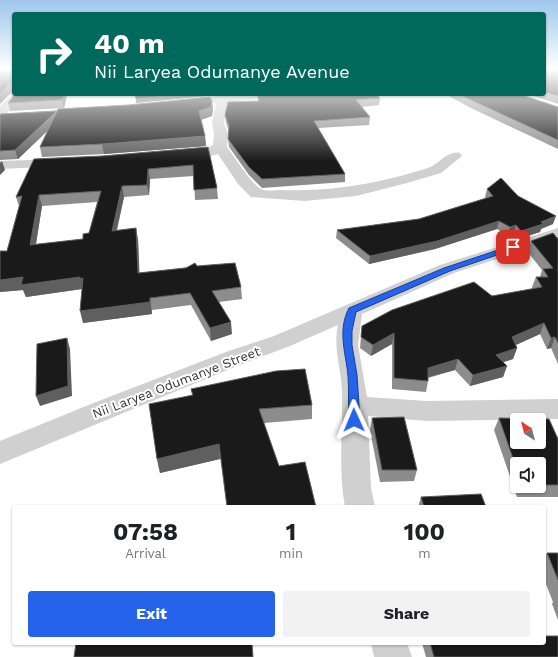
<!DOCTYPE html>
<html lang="en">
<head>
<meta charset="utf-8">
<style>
	body { margin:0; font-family:"Work Sans",sans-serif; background:#f2f2f2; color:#202124; height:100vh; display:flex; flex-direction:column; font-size:15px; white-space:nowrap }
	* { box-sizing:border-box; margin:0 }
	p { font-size:13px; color:#757577 }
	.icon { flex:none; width:22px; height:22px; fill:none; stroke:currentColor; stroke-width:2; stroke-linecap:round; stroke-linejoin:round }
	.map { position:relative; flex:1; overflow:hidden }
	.panel { position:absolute; left:12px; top:505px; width:534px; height:140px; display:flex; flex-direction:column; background:#fff; border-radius:4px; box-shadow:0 1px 3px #0004 }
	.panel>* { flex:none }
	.hud { position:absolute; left:12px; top:12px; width:534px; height:84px; border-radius:4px; box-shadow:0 1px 3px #0004; background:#00695c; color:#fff; overflow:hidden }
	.needle { width:26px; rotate:324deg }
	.controls { position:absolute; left:510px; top:413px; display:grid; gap:8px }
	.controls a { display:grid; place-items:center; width:36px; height:36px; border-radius:4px; background:#fff; box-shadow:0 1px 3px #0004; font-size:20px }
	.pin { position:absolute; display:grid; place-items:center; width:34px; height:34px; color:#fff; margin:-17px; border-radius:8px; box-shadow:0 2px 6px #0006 }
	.me { position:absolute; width:44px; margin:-22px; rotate:359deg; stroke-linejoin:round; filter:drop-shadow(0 0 3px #0008) }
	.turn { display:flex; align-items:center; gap:14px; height:84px; padding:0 16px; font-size:18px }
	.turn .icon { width:52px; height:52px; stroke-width:2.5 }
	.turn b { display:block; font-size:28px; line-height:34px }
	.eta { display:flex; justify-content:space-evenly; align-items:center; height:68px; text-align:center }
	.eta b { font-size:24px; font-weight:700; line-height:28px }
	.cta { display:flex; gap:8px; margin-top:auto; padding:8px 16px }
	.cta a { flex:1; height:46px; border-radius:4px; background:#2563eb; color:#fff; font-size:16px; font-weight:700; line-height:46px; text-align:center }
	.cta a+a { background:#f2f2f2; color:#202124 }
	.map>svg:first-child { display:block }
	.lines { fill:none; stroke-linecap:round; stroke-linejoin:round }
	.minor { fill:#d0d0d0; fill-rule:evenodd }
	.wall { fill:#8c8c8c; fill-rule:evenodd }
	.shaded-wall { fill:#5f5f5f }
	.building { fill:#1a1a1a; stroke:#5f5f5f; fill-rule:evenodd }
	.route { fill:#2563eb; stroke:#184099 }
	.labels { text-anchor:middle; stroke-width:4; stroke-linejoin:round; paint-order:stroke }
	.street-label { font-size:13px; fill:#333; stroke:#fff }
</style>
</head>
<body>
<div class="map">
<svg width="558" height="657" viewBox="0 0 558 657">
	<rect width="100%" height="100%" fill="#fff"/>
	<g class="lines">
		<g class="minor">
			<path d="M14,91V94H22L4,117L0,118V106Z"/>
			<path d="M218,94H284L282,96L278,97L228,102L224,123L228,134L227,147C235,157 251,184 261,189C266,192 276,190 282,190C332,192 381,183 428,168C440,164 447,150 460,153L462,156L441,173L407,183L356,196L305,201L251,197L238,184L218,154C205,158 187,161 174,158L172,155L174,152C187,149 201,152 213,145L214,134L212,123L216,103L183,107L179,105L177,103L179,101L218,96Z"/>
			<path d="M61,159L66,160L68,163L66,166L0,169V161Z"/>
			<path d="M558,228V239L454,273L362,314L358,345L367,397L427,401L558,399V419L427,421L368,416L371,488L375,507H345C338,469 343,430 342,391C341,368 333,348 338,325L290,346L242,364L0,464V441L96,402L226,352L274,336L440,265Z"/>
			<path d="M371,643H407L412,657H374Z"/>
		</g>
	</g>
	<g class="wall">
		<path d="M544,69H558V104L528,94H544Z"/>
		<path d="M15,94H67L64,108L10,111L8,103Z"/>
		<path d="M257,94L380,98L379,105L362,107L370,117L369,125L318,128L345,174V182L262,188L249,175L229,147L228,139L229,132L226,123L225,115L258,101Z"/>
		<path d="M445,94H519L558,107V149L471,108Z"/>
		<path d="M212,101L213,110L212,116L201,120L205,136L206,146L104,154L42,157L40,147L48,130L18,159L0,160V114Z"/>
		<path d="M208,147L217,188L218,199L195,200L194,176L150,179L149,195L124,197L117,230L138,239L139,273L197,266L241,287L242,299L219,302L232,334L211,341L191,305L152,310V314L83,323L82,289L26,297L23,290L0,292V251H7L19,206L16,197L102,156ZM97,202L89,233L83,239L36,244L42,206Z"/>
		<path d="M487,189L518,196L553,224L541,229L540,232L518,239L514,233L507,235L497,229L435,249L369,264L336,238L337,230L419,219L486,198L485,197Z"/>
		<path d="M558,239V364L551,348L547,349L540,334L516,345L517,348L513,359L503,362L507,366L503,377L470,386L455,370L428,378V381L426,392L392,389V344L371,356L360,348L362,326L492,296L533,289L532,287L536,277H540L542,270L527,251L531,241Z"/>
		<path d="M191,389L312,405V419L264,423L279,466L220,459L160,473L157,459L192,395Z"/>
		<path d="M372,418L417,470L414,481L380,482L370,430Z"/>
		<path d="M499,418L558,439V497H517L494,430ZM517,464H539V486H517Z"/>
		<path d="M421,497L486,507H418Z"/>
		<path d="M547,553H558V620L552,604L553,602L544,579V558Z"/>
		<path d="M422,643H544L558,657H426Z"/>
	</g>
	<g class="shaded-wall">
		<path d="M12,82L14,90L0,104V94Z"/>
		<path d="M64,94H67L64,108L62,100Z"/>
		<path d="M187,94H207V96L136,103V99Z"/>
		<path d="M212,101L213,110L212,116L200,120L199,111Z"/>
		<path d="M58,111L60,119L18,159L15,150Z"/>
		<path d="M205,136L206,146L104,154L102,144Z"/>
		<path d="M2,161L5,170L0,175V163Z"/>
		<path d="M148,169L150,179L149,195L147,185Z"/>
		<path d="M122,186L124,197L114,242L112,231Z"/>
		<path d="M39,195L42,206L34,256L30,245Z"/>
		<path d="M556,216L553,224L541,229L540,232L518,239L521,231Z"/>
		<path d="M499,221L497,229L435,249L369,264L370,256Z"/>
		<path d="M516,225L514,233L507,235L510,227Z"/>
		<path d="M136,228L138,239L140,285L138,273Z"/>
		<path d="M23,277H80L83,278L82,289L26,297L23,290L0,292V280Z"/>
		<path d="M150,298L152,314L83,323L80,311Z"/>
		<path d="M231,322L232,334L211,341L210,328Z"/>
		<path d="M544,323L540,334L509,348L512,337Z"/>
		<path d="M394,333L392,344L371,356L373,345Z"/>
		<path d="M555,337L551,348L547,349L551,338Z"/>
		<path d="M67,338L70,349L72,396L40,406L36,396Z"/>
		<path d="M517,348L513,359L492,366L496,355Z"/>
		<path d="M458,359L455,370L425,378L428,368Z"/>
		<path d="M507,366L503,377L470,386L473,375Z"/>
		<path d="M219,444L220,459L160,473L157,459Z"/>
	</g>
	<g class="building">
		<path d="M0,69H14V85L12,82L0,94Z"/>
		<path d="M544,69H558V96L544,92Z"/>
		<path d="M15,94H64L62,100L8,103Z"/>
		<path d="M135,94H187L136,99Z"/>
		<path d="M257,94H375L380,98L356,100L370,117L314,121L345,174L262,179L249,167L228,139L229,126L225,115L228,102L259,101Z"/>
		<path d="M459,94H519L558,107V140L473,101Z"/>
		<path d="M210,97L212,101L211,107L199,111L205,136L102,144L40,147L58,109L128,105Z"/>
		<path d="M57,111L56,112L15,150L0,151V114Z"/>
		<path d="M208,147L217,188L194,190L193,165L148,169L147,185L122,186L112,231L136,228L138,273L186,268L195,263L197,266L235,263L241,287L212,291L231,322L210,328L190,293L150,298V302L80,311L83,278L80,279V277L21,285L23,277L0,280V251H7L22,196L16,197L34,159L102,156ZM101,191L89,233L83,234V239L30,245L39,195Z"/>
		<path d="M501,178L518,196L556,216L541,222L543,224L521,231L516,225L510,227L499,221L437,241L370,256L337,230L419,219L493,196L487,189Z"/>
		<path d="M553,233L558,239V343L555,337L551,338L544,323L512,337L517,348L496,355L507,366L473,375L458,359L428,368V381L394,378V333L373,345L361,337L362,326L392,310L474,282L492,296L542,287L536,277H548L543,269L553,268L531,241Z"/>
		<path d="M67,338L68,386L36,396L37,344Z"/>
		<path d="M305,369L312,405L259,409L279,466L305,462L316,507H227L219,444L157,459L149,404L193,395L191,389L276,371Z"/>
		<path d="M404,417L417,470H382L372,418Z"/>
		<path d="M499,418L549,419L558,439V485H539V464H517V470ZM517,420H539V442H517Z"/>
		<path d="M481,494L486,507H424L421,497Z"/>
		<path d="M547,553H558V580Z"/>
		<path d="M544,636H558V657H434L430,643H544Z"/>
		<path d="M76,643H252L253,657H74Z"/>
	</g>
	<linearGradient id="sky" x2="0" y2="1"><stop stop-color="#9ec6ea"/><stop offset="0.43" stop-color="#fff"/><stop offset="1" stop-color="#fff" stop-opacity="0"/></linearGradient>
	<rect width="558" height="161" fill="url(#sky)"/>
	<path class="route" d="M513,245L517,247L515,249L450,271L356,312L352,331V345L357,375L360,420L358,423L354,424L350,423L349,420C348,405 349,391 348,376C346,353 337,331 349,308L444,268Z"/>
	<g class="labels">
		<g class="street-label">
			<text transform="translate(176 382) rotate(-21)" y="5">Nii Laryea Odumanye Street</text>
		</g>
	</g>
</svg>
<div class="controls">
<a><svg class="needle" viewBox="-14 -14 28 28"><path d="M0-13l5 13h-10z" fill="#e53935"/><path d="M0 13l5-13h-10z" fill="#757577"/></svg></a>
<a><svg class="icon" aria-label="sound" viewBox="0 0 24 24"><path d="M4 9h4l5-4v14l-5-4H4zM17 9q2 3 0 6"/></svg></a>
</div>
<div class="pin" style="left:513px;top:247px;background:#d93025"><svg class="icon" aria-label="arrive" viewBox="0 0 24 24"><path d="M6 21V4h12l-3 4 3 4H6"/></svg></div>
<svg class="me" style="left:354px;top:420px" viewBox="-20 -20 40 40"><path d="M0-17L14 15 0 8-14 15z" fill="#2563eb" stroke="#fff" stroke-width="4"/></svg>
<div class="hud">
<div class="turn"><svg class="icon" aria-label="right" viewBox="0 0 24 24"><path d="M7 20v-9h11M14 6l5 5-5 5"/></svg><div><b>40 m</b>Nii Laryea Odumanye Avenue</div></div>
</div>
<section class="panel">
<div class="eta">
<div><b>07:58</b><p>Arrival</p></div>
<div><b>1</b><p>min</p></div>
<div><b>100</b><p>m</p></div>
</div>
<div class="cta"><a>Exit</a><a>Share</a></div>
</section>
</div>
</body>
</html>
